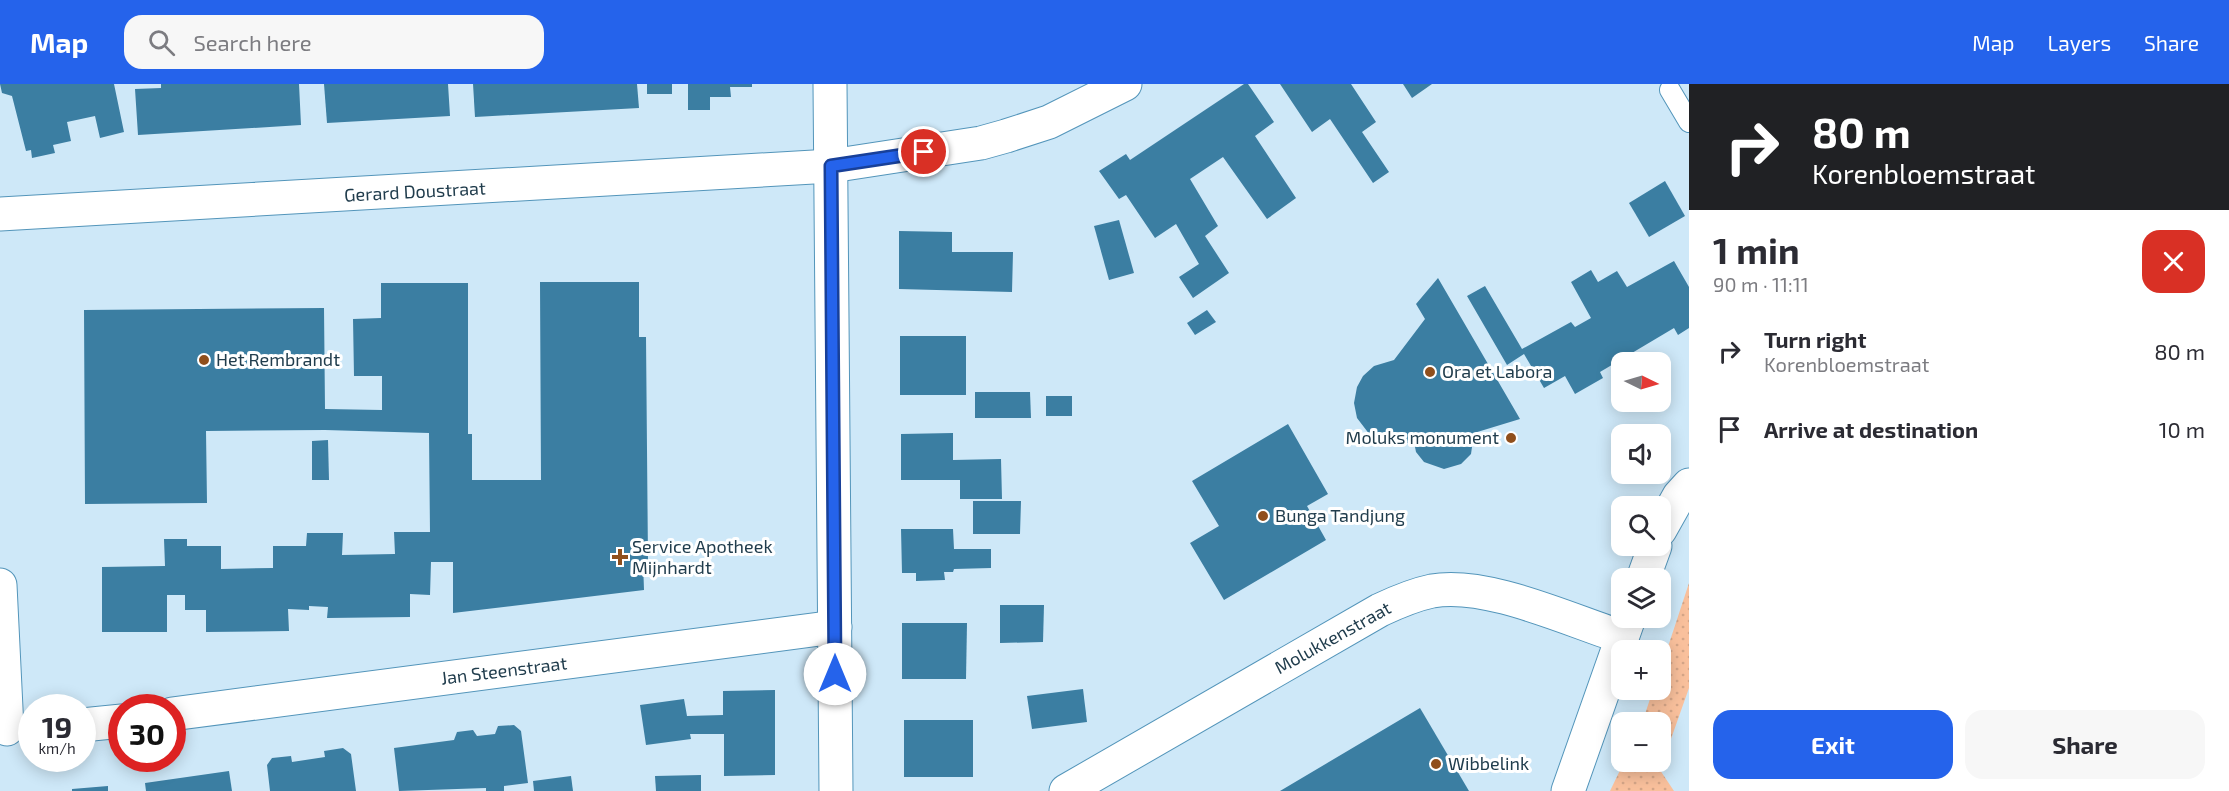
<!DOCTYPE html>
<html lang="en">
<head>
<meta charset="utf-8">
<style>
	body { margin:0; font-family:"Exo 2",sans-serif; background:#f7f7f7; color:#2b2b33; height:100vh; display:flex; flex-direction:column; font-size:22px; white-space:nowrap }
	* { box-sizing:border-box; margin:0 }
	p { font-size:20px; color:#7c7c81 }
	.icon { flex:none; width:33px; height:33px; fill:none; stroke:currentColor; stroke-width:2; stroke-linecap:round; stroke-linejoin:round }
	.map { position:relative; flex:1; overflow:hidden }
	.side { display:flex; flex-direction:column; background:#fff; width:540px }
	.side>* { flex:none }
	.banner { background:#202124; color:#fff; overflow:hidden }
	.needle { width:39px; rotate:95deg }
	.fabs { position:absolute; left:1611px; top:268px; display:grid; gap:12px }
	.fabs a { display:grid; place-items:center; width:60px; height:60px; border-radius:12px; background:#fff; box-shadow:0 3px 15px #0003; font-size:30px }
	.speed { position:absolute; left:18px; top:610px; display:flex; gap:12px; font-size:30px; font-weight:700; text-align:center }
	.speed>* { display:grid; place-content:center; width:78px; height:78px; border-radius:50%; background:#fff; box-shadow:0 3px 15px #0003; line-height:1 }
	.speed small { font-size:15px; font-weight:400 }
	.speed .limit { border:9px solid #d22; background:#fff; color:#111 }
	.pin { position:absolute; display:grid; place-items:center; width:51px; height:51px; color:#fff; margin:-26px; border:3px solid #fff; border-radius:50%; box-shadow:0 2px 6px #0007 }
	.me { position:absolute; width:66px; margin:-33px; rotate:0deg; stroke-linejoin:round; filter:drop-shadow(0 0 4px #0008) }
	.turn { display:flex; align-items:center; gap:21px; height:126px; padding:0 24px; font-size:27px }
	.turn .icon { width:78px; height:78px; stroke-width:2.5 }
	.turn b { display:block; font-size:42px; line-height:51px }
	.round { display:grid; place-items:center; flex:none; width:63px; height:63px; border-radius:18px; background:#f7f7f7 }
	.head { display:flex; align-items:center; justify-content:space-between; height:102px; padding:0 24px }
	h1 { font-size:36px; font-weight:700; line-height:45px }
	.cta { display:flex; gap:12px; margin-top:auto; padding:12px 24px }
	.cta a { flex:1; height:69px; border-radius:18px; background:#2563eb; color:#fff; font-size:24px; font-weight:700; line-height:69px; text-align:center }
	.cta a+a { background:#f7f7f7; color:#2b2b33 }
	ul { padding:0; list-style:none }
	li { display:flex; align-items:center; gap:18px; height:78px; padding:0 24px }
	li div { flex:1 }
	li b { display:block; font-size:22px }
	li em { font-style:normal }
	header { display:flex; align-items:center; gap:36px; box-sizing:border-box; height:84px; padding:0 30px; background:#2563eb; color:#fff }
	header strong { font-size:28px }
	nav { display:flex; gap:33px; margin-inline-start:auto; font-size:21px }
	.search { width:420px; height:54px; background:#f7f7f7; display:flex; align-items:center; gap:15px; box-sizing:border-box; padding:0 21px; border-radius:18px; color:#7c7c81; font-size:22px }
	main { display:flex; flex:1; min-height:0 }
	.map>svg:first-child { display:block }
	.grass { fill:url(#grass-dots) }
	.building { fill:#3b7ea2 }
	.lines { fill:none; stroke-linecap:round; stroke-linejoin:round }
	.lane-casing { stroke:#5395ba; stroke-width:22 }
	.street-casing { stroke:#5395ba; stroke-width:35 }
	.secondary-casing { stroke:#5395ba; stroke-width:35 }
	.lane { stroke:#fff; stroke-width:20 }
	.street { stroke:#fff; stroke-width:33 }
	.secondary { stroke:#fff; stroke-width:33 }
	.route-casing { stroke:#184099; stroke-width:15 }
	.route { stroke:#2563eb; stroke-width:10 }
	.poi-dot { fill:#904f1c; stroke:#fff; stroke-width:2 }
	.labels { text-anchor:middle; stroke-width:6; stroke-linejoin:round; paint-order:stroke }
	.street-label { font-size:18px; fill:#213d4d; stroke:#fff }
	.poi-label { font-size:18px; fill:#213d4d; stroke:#fff; text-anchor:start }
</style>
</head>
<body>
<header>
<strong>Map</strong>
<div class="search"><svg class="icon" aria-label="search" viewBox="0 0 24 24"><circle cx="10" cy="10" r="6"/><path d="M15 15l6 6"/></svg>Search here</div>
<nav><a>Map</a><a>Layers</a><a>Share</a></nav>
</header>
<main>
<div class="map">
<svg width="1689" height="707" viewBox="0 0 1689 707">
	<defs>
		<pattern id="grass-dots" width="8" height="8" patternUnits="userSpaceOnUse" patternTransform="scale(1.5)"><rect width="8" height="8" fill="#f9c09c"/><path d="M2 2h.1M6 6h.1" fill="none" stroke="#d5a688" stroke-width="1.8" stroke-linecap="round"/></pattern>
	</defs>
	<rect width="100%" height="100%" fill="#cee8f8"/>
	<path class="grass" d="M1689,499V604L1660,686L1674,707H1610L1624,678H1660V639H1642L1653,606H1660L1661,584Z"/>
	<g class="building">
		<path d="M0,0H114L124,48L100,54L95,32L67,38L71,57L53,61L55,69L32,74L31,66L26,67L12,12L2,9Z"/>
		<path d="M161,0H299L301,41L138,51L135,5L161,4Z"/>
		<path d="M324,0H448L450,32L327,39Z"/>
		<path d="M473,0H637L639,24L475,33Z"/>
		<rect x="647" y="0" width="25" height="10"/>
		<path d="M688,0H752V3H730L731,13H710V26H688Z"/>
		<path d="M1244,0H1248L1274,38L1255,52L1296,114L1267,135L1223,73L1190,95L1218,142L1205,152L1229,189L1193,214L1179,193L1199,180L1176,140L1155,154L1126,111L1119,115L1099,87L1126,70L1130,76Z"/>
		<path d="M1280,0H1351L1376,38L1362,48L1389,88L1373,99L1330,35L1312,48Z"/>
		<path d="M1403,0H1432L1412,14Z"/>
		<path d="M1665,97L1685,132L1649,153L1629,119Z"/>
		<path d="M1119,136L1134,189L1109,196L1094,142Z"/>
		<path d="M899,147L952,148V168H1013L1012,208L899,205Z"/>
		<path d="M1674,177L1689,203V244L1678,251L1674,244L1600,288L1603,294L1575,310L1565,292L1544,304L1524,270L1507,281L1467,212L1485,202L1522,265L1571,238L1575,243L1591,234L1571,198L1591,186L1598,198L1617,187L1627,203Z"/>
		<path d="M1438,194L1520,335L1474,349L1471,370L1461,380L1444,385L1424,378L1416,368L1414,358L1390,361L1370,351L1357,334L1354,319L1357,303L1363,292L1374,282L1394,276L1425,235L1416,220Z"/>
		<path d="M540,198H639V253H646L648,477H643L644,506L453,529V478H431L430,511L410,510V533L327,534L328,523L309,522V526L288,525L289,547L206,548V526H185V511H167V548H102V483L165,482L164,455H187V462H221V485L273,484V462H306L307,449H343L342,471L395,470L394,448H430L429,349L325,346L206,347L207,419L85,420L84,226L324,224L325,325L382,326V292H354L353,235L381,234V199H468V350H472V396H541Z"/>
		<path d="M1207,226L1216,238L1195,251L1187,239Z"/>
		<rect x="900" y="252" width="66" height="59"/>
		<path d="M975,308H1030L1031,334H975Z"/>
		<rect x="1046" y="312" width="26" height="20"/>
		<path d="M1288,340L1328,410L1307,422L1326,456L1224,516L1190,459L1219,442L1192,397Z"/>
		<path d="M953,349V376L1001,375L1002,415H960V396H901V350Z"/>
		<path d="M328,356L329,396H312V357Z"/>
		<path d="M973,417H1021L1020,450H973Z"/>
		<path d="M901,445H953L954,465H991V484L954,485L953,488H944L945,496L916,497V489H902Z"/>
		<path d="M1000,521H1044L1043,558L1000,559Z"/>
		<path d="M902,539H967L966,595H902Z"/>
		<path d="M1083,605L1087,638L1032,645L1027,612Z"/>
		<path d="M775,606V691L724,692V650H690L691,655L646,661L640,621L684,615L687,632L723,631V607Z"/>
		<path d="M1420,624L1469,707H1280Z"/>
		<rect x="904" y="636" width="69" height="57"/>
		<path d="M514,641L521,647L528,699L504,702V707H486V704L399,707L394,664L454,656L457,648L473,646L477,652L495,650L498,642Z"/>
		<path d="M343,664L351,670L356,707H270L267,681L272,674L291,672L292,678L325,673L324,667Z"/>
		<path d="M229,687L232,707H146L145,699Z"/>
		<path d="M701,691V707H656L655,692Z"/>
		<path d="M571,692L573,707H534L533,697Z"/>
		<path d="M108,702V707H72V705Z"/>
	</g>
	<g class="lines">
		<defs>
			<path id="lane" d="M1670,6L1689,38"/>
			<g id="street">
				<path d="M830,0L836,707"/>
				<path d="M0,130L831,82L981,59L1006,52L1049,38L1125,0"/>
				<path d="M0,501L7,645"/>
				<path d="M172,630L835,543"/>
				<path d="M82,641L122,637"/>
				<path d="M1066,707L1380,526C1397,518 1413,511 1432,507C1486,497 1569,536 1622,553"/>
			</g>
			<g id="secondary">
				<path d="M1660,446L1679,412L1689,401"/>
				<path d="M1643,495L1655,462"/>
				<path d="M1568,707L1629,534"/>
			</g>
		</defs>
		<use href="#lane" class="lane-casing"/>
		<use href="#street" class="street-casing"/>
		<use href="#secondary" class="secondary-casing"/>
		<use href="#lane" class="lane"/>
		<use href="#street" class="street"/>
		<use href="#secondary" class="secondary"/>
	</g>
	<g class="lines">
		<defs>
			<path id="route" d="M835,590L831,82L924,68"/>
		</defs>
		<use href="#route" class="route-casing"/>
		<use href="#route" class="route"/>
	</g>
	<g class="poi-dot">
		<circle cx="204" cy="276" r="6"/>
		<circle cx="1430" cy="288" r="6"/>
		<circle cx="1511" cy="354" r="6"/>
		<circle cx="1263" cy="432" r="6"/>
		<path d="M617 464h6v6h6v6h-6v6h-6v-6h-6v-6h6z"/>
		<circle cx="1436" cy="680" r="6"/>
	</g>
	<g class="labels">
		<g class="street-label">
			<text transform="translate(415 108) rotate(-3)" y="6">Gerard Doustraat</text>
			<text transform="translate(1333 554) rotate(-29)" y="6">Molukkenstraat</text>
			<text transform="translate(504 587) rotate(-7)" y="6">Jan Steenstraat</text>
		</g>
		<g class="poi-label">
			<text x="216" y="282">Het Rembrandt</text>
			<text x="1442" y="294">Ora et Labora</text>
			<text x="1499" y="360" text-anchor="end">Moluks monument</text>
			<text x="1275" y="438">Bunga Tandjung</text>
			<text x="632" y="469">Service Apotheek<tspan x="632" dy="21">Mijnhardt</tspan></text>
			<text x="1448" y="686">Wibbelink</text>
		</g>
	</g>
</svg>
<div class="fabs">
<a><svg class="needle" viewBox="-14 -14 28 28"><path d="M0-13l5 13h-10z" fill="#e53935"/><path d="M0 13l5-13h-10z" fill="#7c7c81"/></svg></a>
<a><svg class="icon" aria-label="sound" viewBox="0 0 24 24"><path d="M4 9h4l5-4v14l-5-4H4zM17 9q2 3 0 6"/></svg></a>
<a><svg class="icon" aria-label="search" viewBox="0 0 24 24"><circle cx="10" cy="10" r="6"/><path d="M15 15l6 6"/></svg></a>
<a><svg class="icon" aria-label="layers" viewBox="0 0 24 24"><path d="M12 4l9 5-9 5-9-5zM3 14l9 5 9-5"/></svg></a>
<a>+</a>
<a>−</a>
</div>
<div class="speed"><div>19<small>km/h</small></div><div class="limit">30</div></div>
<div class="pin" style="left:924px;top:68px;background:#d93025"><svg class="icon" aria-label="arrive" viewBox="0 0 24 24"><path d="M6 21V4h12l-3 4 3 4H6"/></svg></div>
<svg class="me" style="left:835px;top:590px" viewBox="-20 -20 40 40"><circle r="19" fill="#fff"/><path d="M0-13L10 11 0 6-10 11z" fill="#2563eb"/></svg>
</div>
<section class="side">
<div class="banner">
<div class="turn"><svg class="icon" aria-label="right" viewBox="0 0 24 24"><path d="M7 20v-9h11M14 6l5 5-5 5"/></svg><div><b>80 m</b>Korenbloemstraat</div></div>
</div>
<div class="head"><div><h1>1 min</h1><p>90 m · 11:11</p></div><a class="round" style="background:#d93025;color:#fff"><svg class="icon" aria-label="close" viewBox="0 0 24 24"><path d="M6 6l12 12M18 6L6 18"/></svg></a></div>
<ul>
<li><svg class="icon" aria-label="right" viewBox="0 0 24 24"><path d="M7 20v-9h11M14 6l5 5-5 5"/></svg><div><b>Turn right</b><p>Korenbloemstraat</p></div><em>80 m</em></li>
<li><svg class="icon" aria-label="arrive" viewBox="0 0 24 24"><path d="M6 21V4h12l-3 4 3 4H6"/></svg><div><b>Arrive at destination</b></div><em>10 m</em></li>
</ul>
<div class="cta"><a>Exit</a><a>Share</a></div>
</section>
</main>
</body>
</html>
